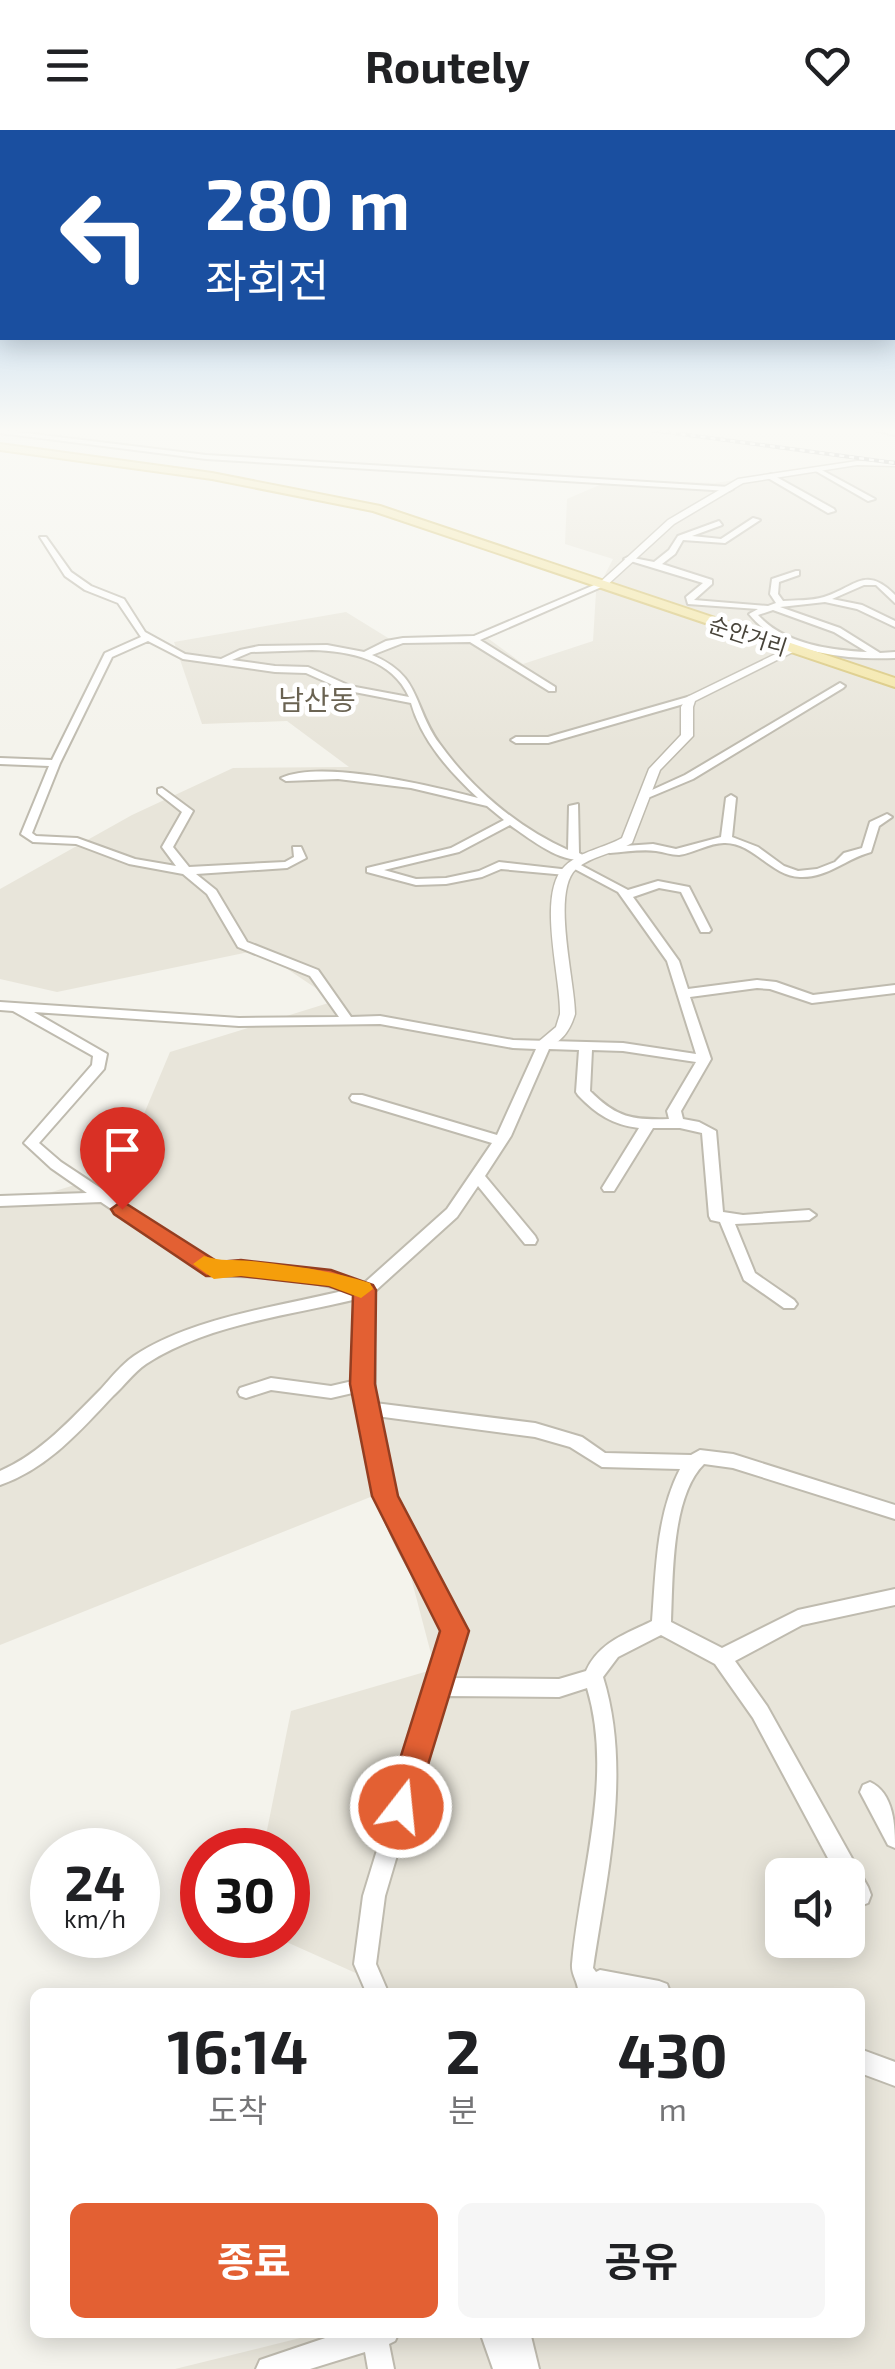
<!DOCTYPE html>
<html lang="ko">
<head>
<meta charset="utf-8">
<style>
	body { margin:0; font-family:"Exo 2","Noto Sans KR",sans-serif; background:#f6f6f6; color:#202124; height:100vh; display:flex; flex-direction:column; font-size:38px; white-space:nowrap }
	* { box-sizing:border-box; margin:0 }
	p { font-size:32px; color:#757577 }
	.icon { flex:none; width:55px; height:55px; fill:none; stroke:currentColor; stroke-width:2; stroke-linecap:round; stroke-linejoin:round }
	.map { position:relative; flex:1; overflow:hidden }
	.drawer { position:absolute; left:30px; top:1858px; width:835px; height:350px; display:flex; flex-direction:column; background:#fff; border-radius:15px; box-shadow:0 5px 25px #0003 }
	.drawer>* { flex:none }
	.hud { position:absolute; left:0px; top:0px; width:895px; height:210px; box-shadow:0 5px 25px #0003; background:#1a4fa0; color:#fff; overflow:hidden }
	.controls { position:absolute; left:765px; top:1728px; display:grid; gap:20px }
	.controls a { display:grid; place-items:center; width:100px; height:100px; border-radius:15px; background:#fff; box-shadow:0 5px 25px #0003; font-size:50px }
	.speed { position:absolute; left:30px; top:1698px; display:flex; gap:20px; font-size:50px; font-weight:700; text-align:center }
	.speed>* { display:grid; place-content:center; width:130px; height:130px; border-radius:50%; background:#fff; box-shadow:0 5px 25px #0003; line-height:1 }
	.speed small { font-size:25px; font-weight:400 }
	.speed .limit { border:15px solid #d22; background:#fff; color:#111 }
	.pin { position:absolute; display:grid; place-items:center; width:85px; height:85px; color:#fff; margin:-102px -42px; border-radius:50% 50% 50% 0; rotate:-45deg; box-shadow:0 0 10px #0007 }
	.pin .icon { rotate:45deg }
	.me { position:absolute; width:110px; margin:-55px; rotate:16deg; stroke-linejoin:round; filter:drop-shadow(0 0 8px #0008) }
	.turn { display:flex; align-items:center; gap:35px; height:210px; padding:0 40px; font-size:45px }
	.turn .icon { width:130px; height:130px; stroke-width:2.5 }
	.turn b { display:block; font-size:70px; line-height:85px }
	.eta { display:flex; justify-content:space-evenly; align-items:center; height:170px; text-align:center }
	.eta b { font-size:60px; font-weight:700; line-height:70px }
	.primary-button { display:flex; gap:20px; margin-top:auto; padding:20px 40px }
	.primary-button a { flex:1; height:115px; border-radius:15px; background:#e36033; color:#fff; font-size:40px; font-weight:700; line-height:115px; text-align:center }
	.primary-button a+a { background:#f6f6f6; color:#202124 }
	header { display:flex; justify-content:space-between; align-items:center; height:130px; padding:0 40px; background:#fff; font-size:45px; font-weight:700 }
	.map>svg:first-child { display:block }
	.residential { fill:#e8e5da; fill-rule:evenodd }
	.lines { fill:none; stroke-linecap:round; stroke-linejoin:round }
	.minor-casing { stroke:#bfbbaf; stroke-width:4 }
	.tertiary-casing { stroke:#bfbbaf; stroke-width:3 }
	.primary-casing { stroke:#d8c576; stroke-width:4 }
	.minor { fill:#fff; fill-rule:evenodd }
	.tertiary { fill:#fff; fill-rule:evenodd }
	.primary { fill:#f4e6a5; fill-rule:evenodd }
	.rail-casing { stroke:#999; stroke-width:4 }
	.rail { stroke:#fff; stroke-width:2.5; stroke-dasharray:5; stroke-linecap:butt }
	.route { fill:#e36033; stroke:#943e21; stroke-width:2.5 }
	.slow { fill:#f59e0b }
	.labels { text-anchor:middle; stroke-width:9; stroke-linejoin:round; paint-order:stroke }
	.far-street-label { font-size:22px; fill:#48443a; stroke:#fff }
	.far-quarter-label { font-size:28px; fill:#6a6352; stroke:#fff }
</style>
</head>
<body>
<header><svg class="icon" aria-label="menu" viewBox="0 0 24 24"><path d="M4 6h16M4 12h16M4 18h16"/></svg>Routely<svg class="icon" aria-label="heart" viewBox="0 0 24 24"><path d="M12 20l-8-8c-3-5 5-10 8-4 3-6 11-1 8 4z"/></svg></header>
<div class="map">
<svg width="895" height="2239" viewBox="0 0 895 2239">
	<rect width="100%" height="100%" fill="#f4f3ec"/>
	<path class="residential" d="M848,333L895,336V2239H175L324,2202H860V1862H398L271,1805H288V1720H263L291,1581L435,1539L388,1360L0,1515V1078L120,1041L170,922L335,871L259,820L57,862L0,849V759L132,685L233,638L349,637L287,591L202,594L174,512L346,482L393,511L482,504L523,534L593,511L596,462L613,429L565,414L567,369L611,350L715,353ZM782,1745H848V1810H782Z"/>
	<g class="lines">
		<defs>
			<g id="minor">
				<path d="M0,300L206,325L729,357L733,359L729,361L206,329L0,303Z"/>
				<path d="M875,300L895,301V305Z"/>
				<path d="M814,338H818L875,369L868,371L814,340Z"/>
				<path d="M771,344L834,379L835,381L828,383L768,348Z"/>
				<path d="M753,388L760,390L725,413L683,410L675,424L662,434L712,450V454L694,470L768,476L776,473L770,464L772,449L796,441H799V445L779,452L778,464L783,471C796,470 811,471 824,467C856,457 865,435 895,465V473L876,455H864L832,469L862,475L895,491V497L857,479L825,472L780,477L840,498L880,523L895,522V528C848,530 781,524 749,484L758,479L688,474L686,467L703,453L624,429L628,427L654,432L669,420L678,406L719,391L722,395L692,406L721,409ZM773,480L834,502L867,522C830,520 784,514 758,485Z"/>
				<path d="M40,407H46L71,442L91,456L124,469L145,502L185,524L221,529L240,520L259,516L327,515L364,522L386,511L403,508L474,506L599,453L606,455L480,510L555,557V561H549L470,512L403,513L372,525C422,546 412,575 439,613C471,658 518,698 568,720L569,676L578,674L579,723L588,728C565,737 530,709 510,695L459,722L384,740L416,749L446,748L479,741L499,732L570,740V744L566,745L501,739L482,747L446,754L416,755L367,742V738L451,718L504,690L487,676L411,658L338,649L286,651L281,648C322,629 433,656 478,668C449,641 422,611 411,573L344,560L306,543L275,542L183,529L148,511L112,527L60,633L32,703L36,706L77,708L135,729L176,736L162,717L182,682L158,663V659L162,658L193,681L173,717L189,737L285,732L294,727L293,717H301L306,728L287,738L196,744L216,760L247,812L318,840L351,887L380,886L513,910L623,913L696,924L667,831L618,762L571,737L569,735L575,732L628,760L658,751L689,757L711,800L709,802H701L681,762L659,758L633,767L679,831L688,859L757,850L776,852L813,865L895,855V863L812,873L770,859L757,858L690,867L711,929L681,981L683,989L699,992L716,1001L723,1082L743,1085L809,1080L816,1085L809,1090L735,1094L755,1143L794,1170L797,1174L794,1178H784L744,1150L720,1092L711,1090L709,1086L702,1003L680,998H653L614,1061H604L602,1058L639,998C613,995 596,984 578,965L576,962L579,920L549,919L511,1006L485,1046L535,1106L537,1110L535,1114H525L478,1056L457,1087L373,1163L375,1273L535,1293L582,1307L605,1323L691,1325L700,1320L733,1324L895,1375V1389L733,1338L704,1334C671,1366 673,1448 671,1492L722,1518L798,1480L895,1459V1475L802,1495L735,1531L767,1576L868,1757L871,1765L868,1773L860,1776C846,1770 848,1759 848,1745H837L753,1588L715,1534L661,1505L618,1527L603,1547C632,1640 607,1744 593,1838L596,1842L600,1840L659,1851L667,1854L670,1862H578C579,1853 571,1845 572,1834C580,1744 614,1647 587,1558L559,1567L444,1566L385,1766L376,1834L388,1862H366L354,1834L363,1766L444,1501C421,1458 394,1416 377,1369C365,1335 360,1298 357,1262L331,1268L271,1260L246,1268L240,1266L238,1262L240,1258L271,1248L331,1256L357,1250V1169C287,1186 208,1194 146,1234C134,1242 124,1256 113,1266C80,1301 47,1339 0,1355V1341C40,1324 71,1289 101,1259C111,1248 121,1235 134,1226C193,1187 278,1177 346,1160L290,1148L209,1145L101,1072L0,1076V1066L87,1063L51,1038L24,1013L92,935L93,926L13,881L0,880V872L239,888L339,887L310,846L238,817L207,764L183,744L129,734L76,714L33,712L21,704L49,636L0,634V628L52,630L105,523L141,507L118,473L85,460L65,446ZM312,520C350,521 392,529 409,567L350,556L308,537L275,536L232,530L251,522ZM34,882L239,896L380,894L513,918L536,919L497,1005L362,965H352L350,968L352,971L492,1013L447,1079L362,1155L290,1137L252,1134L217,1135L61,1032L39,1013L104,939L107,924ZM592,920L623,921L696,932L667,981L669,989C632,990 617,988 590,961ZM376,1286L535,1307L570,1317L602,1337L680,1339C656,1386 656,1440 652,1491C626,1504 599,1512 586,1541L559,1549L449,1548L463,1501C426,1423 386,1377 376,1286Z"/>
				<path d="M840,553L845,556L843,558L693,649L650,667L641,665L685,645Z"/>
				<path d="M691,566L694,567V571L548,613H516L511,610L516,607H548Z"/>
				<path d="M731,665L736,668L732,707L758,717L784,736L798,741L817,739L835,732L844,723L862,718L870,692L887,684L892,687L879,696L871,722C845,729 828,748 800,747C771,746 753,712 724,713C709,713 694,723 679,725C671,725 664,722 656,721C642,719 625,722 610,723L605,720L610,717L653,714L676,719L721,707L726,668Z"/>
				<path d="M870,1652C894,1663 895,1696 895,1718L888,1715L860,1662L863,1655Z"/>
				<path d="M860,1919L895,1932V1956L860,1943Z"/>
				<path d="M343,2202H399L395,2211L389,2214L394,2239H368L365,2222L310,2239H256L260,2230Z"/>
				<path d="M480,2202H530L539,2239H493Z"/>
			</g>
			<g id="tertiary">
				<path d="M857,331L895,332V336L857,335L743,353L674,394L605,457L597,455L668,390L738,349Z"/>
				<path d="M788,518L797,520L695,571L693,577V606L660,640L632,713C615,723 591,726 576,739C551,762 575,851 575,884C570,901 559,918 540,916L537,913L556,897L560,884C561,847 536,763 565,736C581,721 604,718 622,708L649,639L681,605V577L687,567Z"/>
			</g>
			<path id="primary" d="M0,314L212,343L380,376L895,548V557L373,381L212,349L0,320Z"/>
		</defs>
		<use href="#minor" class="minor-casing"/>
		<use href="#tertiary" class="tertiary-casing"/>
		<use href="#primary" class="primary-casing"/>
		<use href="#minor" class="minor"/>
		<use href="#tertiary" class="tertiary"/>
		<use href="#primary" class="primary"/>
		<defs>
			<path id="rail" d="M651,300L895,333"/>
		</defs>
		<use href="#rail" class="rail-casing"/>
		<use href="#rail" class="rail"/>
	</g>
	<linearGradient id="sky" x2="0" y2="1"><stop stop-color="#91bee9"/><stop offset="0.49" stop-color="#fafaf6"/><stop offset="1" stop-color="#fafaf6" stop-opacity="0"/></linearGradient>
	<rect width="895" height="613" fill="url(#sky)"/>
	<path class="route" d="M122,1071L218,1132L241,1130L331,1140L373,1155L376,1160L375,1254L398,1366L469,1501L412,1687L401,1692L390,1687L385,1677L440,1501L372,1366L350,1254L353,1165L329,1156L241,1146H206L114,1084L111,1079Z"/>
	<path class="slow" d="M204,1126C222,1132 232,1129 251,1131C292,1136 330,1140 370,1153L373,1159L361,1168L329,1156L241,1146L214,1149L193,1134Z"/>
	<g class="labels">
		<g class="far-street-label">
			<text transform="translate(748 506) rotate(18)" y="8">순안거리</text>
		</g>
		<g class="far-quarter-label">
			<text x="317" y="580">남산동</text>
		</g>
	</g>
</svg>
<div class="controls">
<a><svg class="icon" aria-label="sound" viewBox="0 0 24 24"><path d="M4 9h4l5-4v14l-5-4H4zM17 9q2 3 0 6"/></svg></a>
</div>
<div class="speed"><div>24<small>km/h</small></div><div class="limit">30</div></div>
<div class="pin" style="left:122px;top:1079px;background:#d93025"><svg class="icon" aria-label="arrive" viewBox="0 0 24 24"><path d="M6 21V4h12l-3 4 3 4H6"/></svg></div>
<svg class="me" style="left:401px;top:1677px" viewBox="-20 -20 40 40"><circle r="17" fill="#e36033" stroke="#fff" stroke-width="3"/><path d="M0-11L8 9 0 5-8 9z" fill="#fff"/></svg>
<div class="hud">
<div class="turn"><svg class="icon" aria-label="left" viewBox="0 0 24 24"><path d="M17 20v-9H6M10 6l-5 5 5 5"/></svg><div><b>280 m</b>좌회전</div></div>
</div>
<section class="drawer">
<div class="eta">
<div><b>16:14</b><p>도착</p></div>
<div><b>2</b><p>분</p></div>
<div><b>430</b><p>m</p></div>
</div>
<div class="primary-button"><a>종료</a><a>공유</a></div>
</section>
</div>
</body>
</html>
